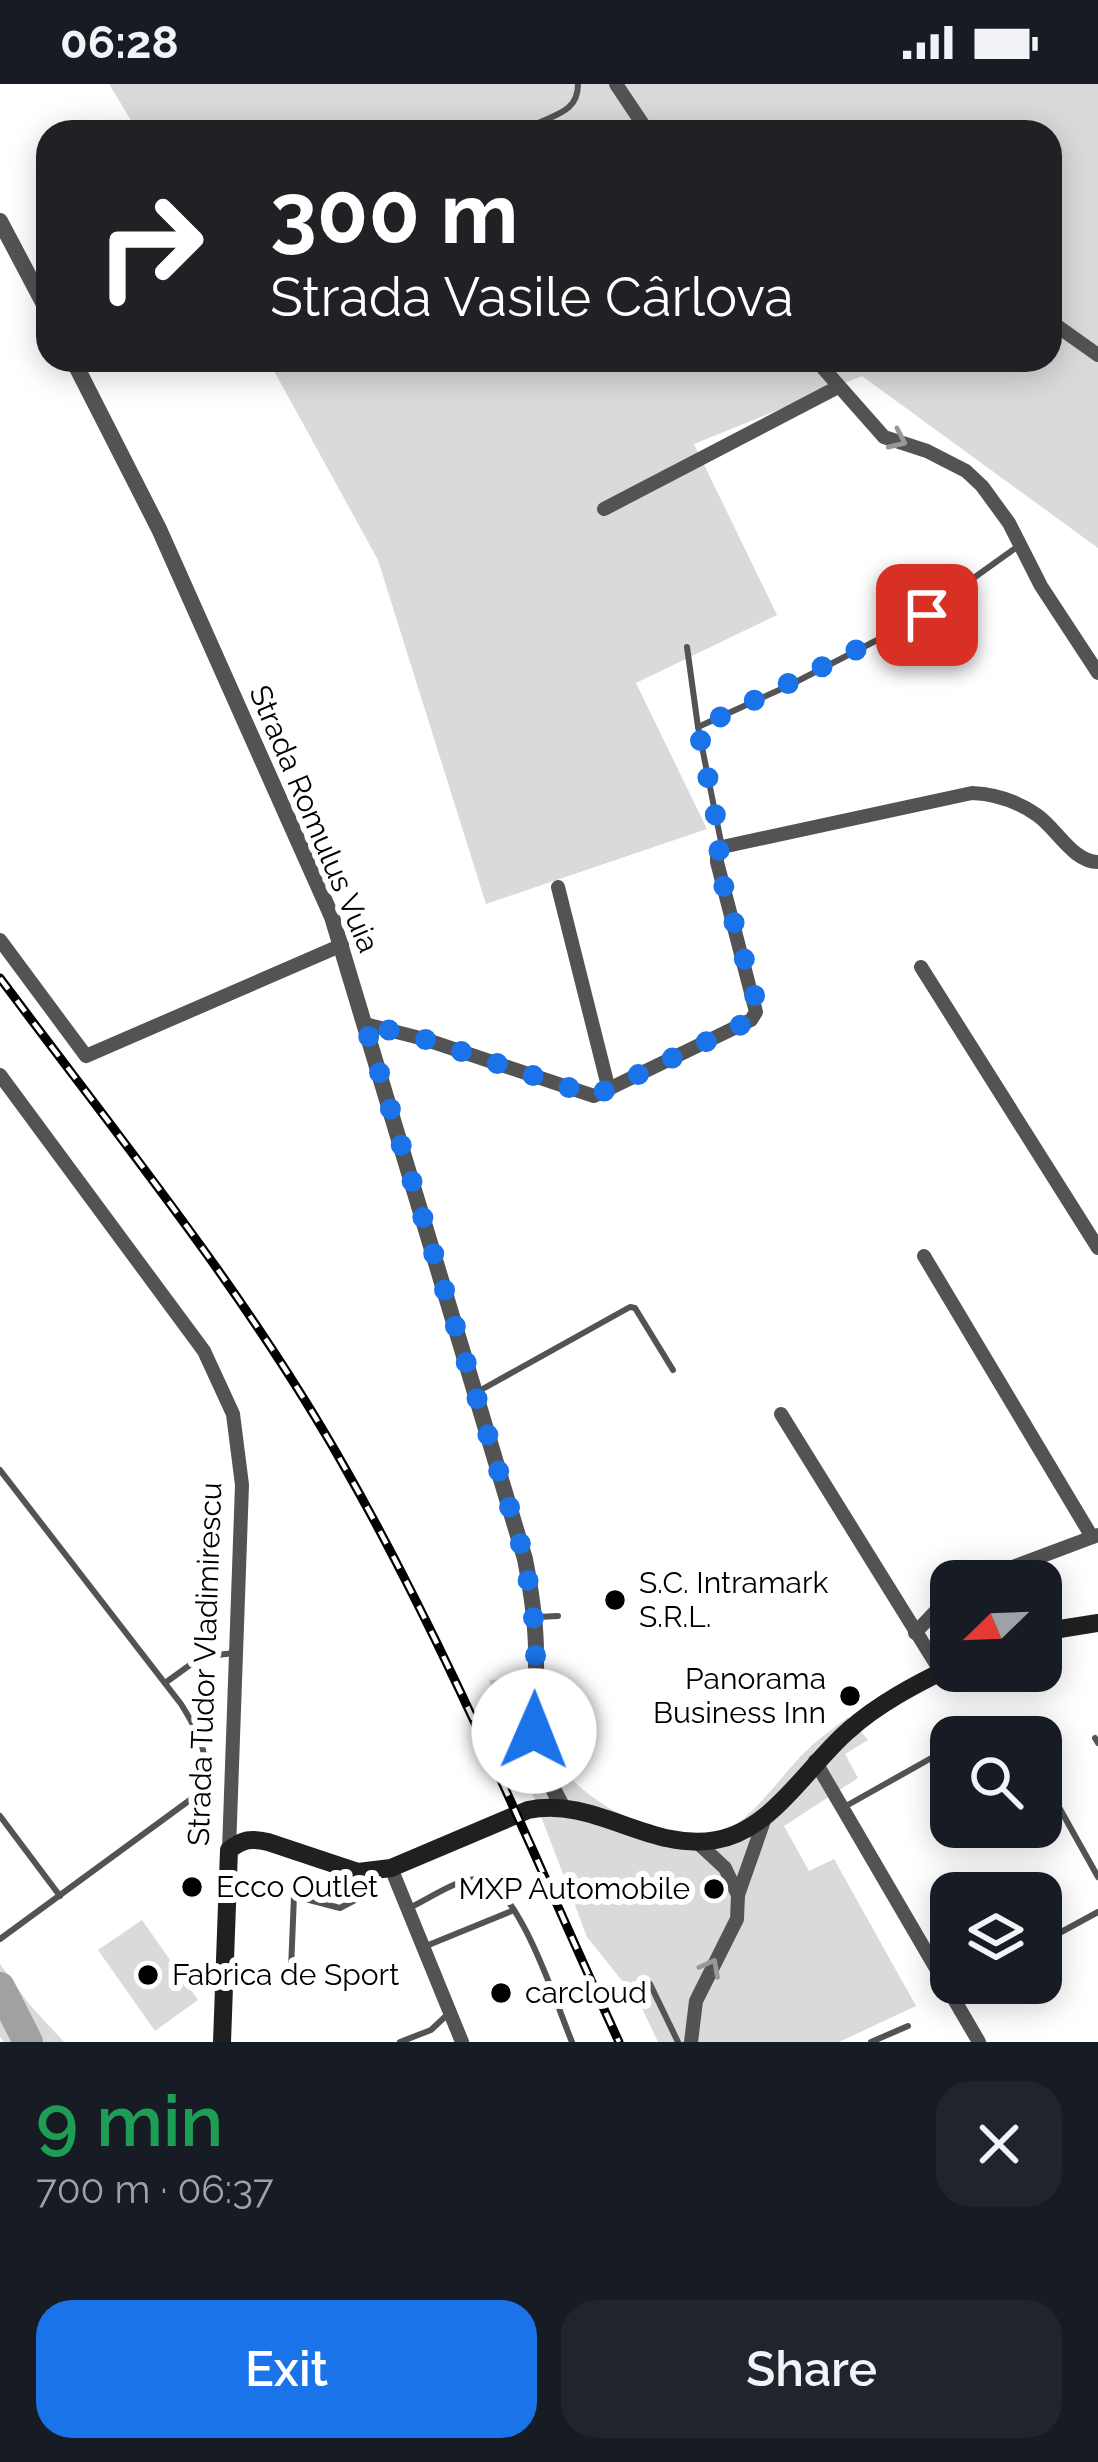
<!DOCTYPE html>
<html lang="en">
<head>
<meta charset="utf-8">
<style>
	body { margin:0; font-family:Raleway,sans-serif; background:#20242c; color:#f1f3f6; height:100vh; display:flex; flex-direction:column; font-size:45px; white-space:nowrap }
	* { box-sizing:border-box; margin:0 }
	p { font-size:39px; color:#9ea1a6 }
	.icon { flex:none; width:66px; height:66px; fill:none; stroke:currentColor; stroke-width:2; stroke-linecap:round; stroke-linejoin:round }
	.map { position:relative; height:1958px; overflow:hidden }
	.panel { display:flex; flex-direction:column; background:#171b24; flex:1 }
	.panel>* { flex:none }
	.guide { position:absolute; left:36px; top:36px; width:1026px; height:252px; border-radius:36px; box-shadow:0 6px 30px #0003; background:#202124; color:#fff; overflow:hidden }
	.needle { width:78px; rotate:247deg }
	.controls { position:absolute; left:930px; top:1476px; display:grid; gap:24px }
	.controls a { display:grid; place-items:center; width:132px; height:132px; border-radius:24px; background:#171b24; box-shadow:0 6px 30px #0003; font-size:60px }
	.pin { position:absolute; display:grid; place-items:center; width:102px; height:102px; color:#fff; margin:-51px; border-radius:24px; box-shadow:0 6px 18px #0006 }
	.me { position:absolute; width:132px; margin:-66px; rotate:1deg; stroke-linejoin:round; filter:drop-shadow(0 0 9px #0008) }
	.turn { display:flex; align-items:center; gap:42px; height:252px; padding:0 36px; font-size:54px }
	.turn .icon { width:156px; height:156px; stroke-width:2.5 }
	.turn b { display:block; font-size:84px; line-height:102px }
	.round { display:grid; place-items:center; flex:none; width:126px; height:126px; border-radius:36px; background:#20242c }
	.head { display:flex; align-items:center; justify-content:space-between; height:204px; padding:0 36px }
	h1 { font-size:72px; font-weight:600; line-height:90px; color:#1e9e55 }
	.cta { display:flex; gap:24px; margin-top:auto; padding:24px 36px }
	.cta a { flex:1; height:138px; border-radius:36px; background:#1a73e8; color:#fff; font-size:48px; font-weight:600; line-height:138px; text-align:center }
	.cta a+a { background:#20242c; color:#f1f3f6 }
	.status { display:flex; justify-content:space-between; align-items:center; height:84px; padding:0 60px; background:#171b24; direction:ltr }
	.status svg { height:33px; fill:currentColor }
	.map>svg:first-child { display:block }
	.green { fill:#dadada }
	.lines { fill:none; stroke-linecap:round; stroke-linejoin:round }
	.river { stroke:#a1a1a1; stroke-width:30 }
	.service { stroke:#535353; stroke-width:6 }
	.minor { stroke:#535353; stroke-width:14 }
	.tertiary { stroke:#535353; stroke-width:16 }
	.secondary { stroke:#202020; stroke-width:18 }
	.rail-casing { stroke:#000; stroke-width:9 }
	.rail { stroke:#fff; stroke-width:4.5; stroke-dasharray:14; stroke-linecap:butt }
	.oneway { stroke:#989898 }
	.route { stroke:#1a73e8; stroke-width:21; stroke-dasharray:0 37.8 }
	.poi-dot { fill:#000; stroke:#fff; stroke-width:4.5 }
	.labels { text-anchor:middle; stroke-width:12; stroke-linejoin:round; paint-order:stroke }
	.street-label { font-size:30px; fill:#000; stroke:#fff }
	.poi-label { font-size:30px; fill:#000; stroke:#fff; text-anchor:start }
</style>
</head>
<body>
<div class="status"><b>06:28</b><svg viewBox="0 0 49 12"><path d="M0 12V9h3v3zM5 12V6h3v6zM10 12V3h3v9zM15 12V0h3v12zM26 1h20v11H26zM47 4h2v5h-2z"/></svg></div>
<div class="map">
<svg width="1098" height="1958" viewBox="0 0 1098 1958">
	<rect width="100%" height="100%" fill="#fff"/>
	<g class="green">
		<path d="M109,0H1098V464L862,292L694,360L777,531L636,599L707,745L486,820L378,476L268,276H1050V48H138Z"/>
		<path d="M517,1594L554,1595C552,1619 546,1645 554,1668C571,1716 669,1763 718,1750C749,1741 782,1690 805,1668C818,1655 834,1644 848,1633L868,1656L845,1670L858,1694L784,1742L809,1787L834,1775L916,1922L839,1958H658L639,1918L587,1853L489,1596Z"/>
		<path d="M142,1836L198,1916L155,1947L98,1866Z"/>
		<path d="M0,1880L29,1920L64,1958H4L0,1953Z"/>
	</g>
	<g class="lines">
		<path class="river" d="M0,1903L28,1958"/>
		<g class="service">
			<path d="M536,40C557,30 578,27 578,0"/>
			<path d="M687,563L698,643"/>
			<path d="M722,763L698,643L790,601L947,520L975,493L1017,463"/>
			<path d="M479,1307L630,1223L635,1224L673,1286"/>
			<path d="M0,1386L181,1620C201,1652 215,1678 194,1713L0,1855"/>
			<path d="M538,1533L558,1532"/>
			<path d="M165,1599L201,1573L234,1569"/>
			<path d="M970,1653L987,1644L1018,1653"/>
			<path d="M1095,1654L1098,1659"/>
			<path d="M1041,1691L1098,1793"/>
			<path d="M846,1722L951,1663"/>
			<path d="M0,1732L60,1812"/>
			<path d="M409,1824C427,1816 459,1793 479,1795C518,1798 558,1925 572,1958"/>
			<path d="M1041,1859L1098,1828"/>
			<path d="M426,1862L514,1826"/>
			<path d="M291,1885L294,1812L340,1824L359,1814L368,1792"/>
			<path d="M650,1900L678,1958"/>
			<path d="M950,1908L967,1899"/>
			<path d="M400,1958L431,1946L448,1930"/>
			<path d="M871,1958L908,1942"/>
		</g>
		<g class="minor">
			<path d="M616,0L648,48"/>
			<path d="M1050,237L1098,271"/>
			<path d="M816,276L884,353L927,367L966,387L982,402L1009,439L1041,502L1098,589"/>
			<path d="M604,425L838,303"/>
			<path d="M558,803L609,1006"/>
			<path d="M0,856L86,972L342,861"/>
			<path d="M921,883L1098,1164"/>
			<path d="M365,940L424,955L594,1012L751,936L756,928L717,778V768L722,763L972,709C996,710 1017,717 1037,731C1057,745 1073,778 1098,778"/>
			<path d="M0,991L204,1267L233,1330L242,1401L229,1766"/>
			<path d="M924,1172L1092,1453"/>
			<path d="M781,1330L941,1588"/>
			<path d="M975,1497L1098,1451"/>
			<path d="M915,1549L951,1511"/>
			<path d="M815,1677L979,1958"/>
			<path d="M697,1758L725,1784L738,1811"/>
			<path d="M391,1784L462,1958"/>
			<path d="M691,1958L696,1917L737,1835L738,1811L766,1731"/>
		</g>
		<g class="tertiary">
			<path d="M0,137L48,228"/>
			<path d="M73,276L159,445L332,833L525,1475C531,1506 536,1537 536,1568C537,1634 528,1661 562,1722"/>
		</g>
		<g class="secondary">
			<path d="M1041,1548L1098,1539"/>
			<path d="M222,1958L229,1766C243,1755 251,1754 268,1758L358,1788L391,1784L528,1726C595,1712 649,1768 716,1756C773,1746 808,1681 849,1646C878,1620 916,1600 951,1583"/>
		</g>
		<defs>
			<path id="rail" d="M0,894C119,1054 247,1210 345,1384C450,1568 531,1766 619,1958"/>
		</defs>
		<use href="#rail" class="rail-casing"/>
		<use href="#rail" class="rail"/>
	</g>
	<defs><path id="oneway-chevron" d="M-2-3.5L2.5 0L-2 3.5" fill="none" stroke-width="1.6" stroke-linecap="round" stroke-linejoin="round" transform="scale(3)"/></defs>
	<g class="oneway">
		<use href="#oneway-chevron" transform="translate(898 356) rotate(24)"/>
		<use href="#oneway-chevron" transform="translate(711 1883) rotate(-62)"/>
	</g>
	<g class="lines">
		<path class="route" d="M534,1647L536,1551L525,1475L365,940L424,955L594,1012L751,936L757,920L717,778V768L722,764L698,644L927,531"/>
	</g>
	<g class="poi-dot">
		<circle cx="615" cy="1516" r="12"/>
		<circle cx="850" cy="1612" r="12"/>
		<circle cx="192" cy="1803" r="12"/>
		<circle cx="714" cy="1805" r="12"/>
		<circle cx="148" cy="1891" r="12"/>
		<circle cx="501" cy="1909" r="12"/>
	</g>
	<g class="labels">
		<g class="street-label">
			<text transform="translate(314 735) rotate(67)" y="10">Strada Romulus Vuia</text>
			<text transform="translate(205 1580) rotate(-88)" y="10">Strada Tudor Vladimirescu</text>
		</g>
		<g class="poi-label">
			<text x="639" y="1509">S.C. Intramark<tspan x="639" dy="34">S.R.L.</tspan></text>
			<text x="826" y="1605" text-anchor="end">Panorama<tspan x="826" dy="34">Business Inn</tspan></text>
			<text x="216" y="1813">Ecco Outlet</text>
			<text x="690" y="1815" text-anchor="end">MXP Automobile</text>
			<text x="172" y="1901">Fabrica de Sport</text>
			<text x="525" y="1919">carcloud</text>
		</g>
	</g>
</svg>
<div class="controls">
<a><svg class="needle" viewBox="-14 -14 28 28"><path d="M0-13l5 13h-10z" fill="#e53935"/><path d="M0 13l5-13h-10z" fill="#9ea1a6"/></svg></a>
<a><svg class="icon" aria-label="search" viewBox="0 0 24 24"><circle cx="10" cy="10" r="6"/><path d="M15 15l6 6"/></svg></a>
<a><svg class="icon" aria-label="layers" viewBox="0 0 24 24"><path d="M12 4l9 5-9 5-9-5zM3 14l9 5 9-5"/></svg></a>
</div>
<div class="pin" style="left:927px;top:531px;background:#d93025"><svg class="icon" aria-label="arrive" viewBox="0 0 24 24"><path d="M6 21V4h12l-3 4 3 4H6"/></svg></div>
<svg class="me" style="left:534px;top:1647px" viewBox="-20 -20 40 40"><circle r="19" fill="#fff"/><path d="M0-13L10 11 0 6-10 11z" fill="#1a73e8"/></svg>
<div class="guide">
<div class="turn"><svg class="icon" aria-label="right" viewBox="0 0 24 24"><path d="M7 20v-9h11M14 6l5 5-5 5"/></svg><div><b>300 m</b>Strada Vasile Cârlova</div></div>
</div>
</div>
<section class="panel">
<div class="head"><div><h1>9 min</h1><p>700 m · 06:37</p></div><a class="round"><svg class="icon" aria-label="close" viewBox="0 0 24 24"><path d="M6 6l12 12M18 6L6 18"/></svg></a></div>
<div class="cta"><a>Exit</a><a>Share</a></div>
</section>
</body>
</html>
